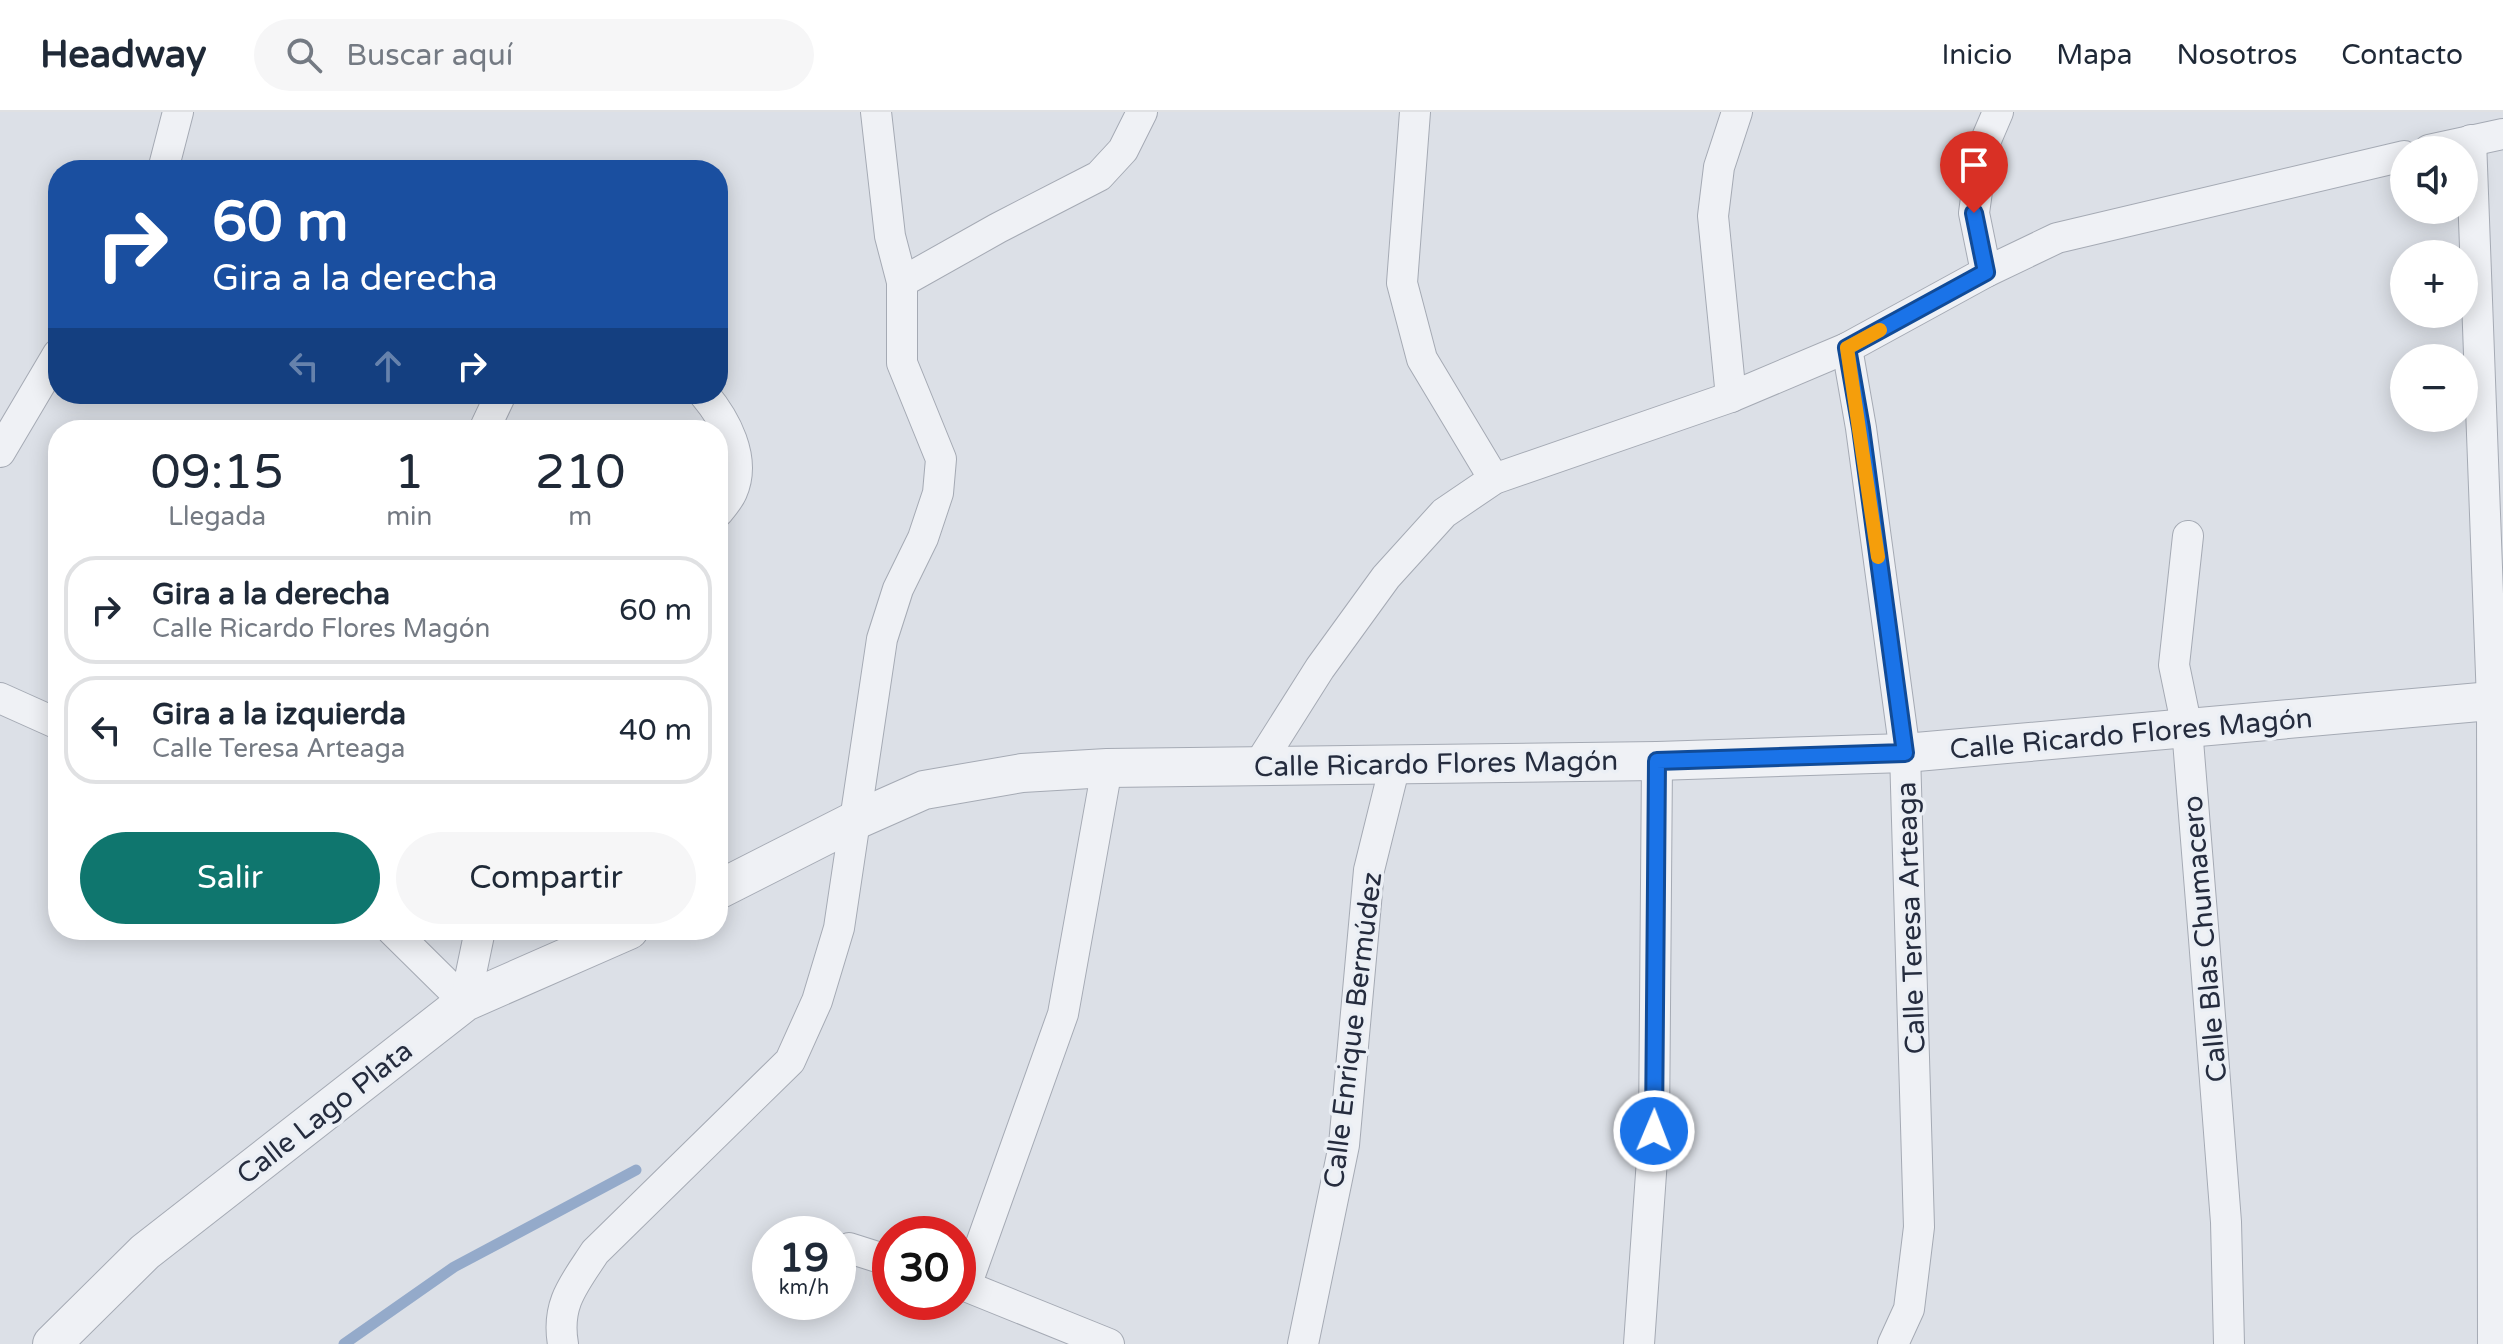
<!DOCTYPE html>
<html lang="es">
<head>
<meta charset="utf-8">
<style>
	body { margin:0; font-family:"Varela Round",sans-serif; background:#f6f6f7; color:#1f2937; height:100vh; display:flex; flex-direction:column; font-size:30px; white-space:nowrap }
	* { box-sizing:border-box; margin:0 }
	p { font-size:26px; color:#747a83 }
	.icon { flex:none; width:44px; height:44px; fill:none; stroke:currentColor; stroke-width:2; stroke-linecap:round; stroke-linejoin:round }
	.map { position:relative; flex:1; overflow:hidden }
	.side { position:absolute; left:48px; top:308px; width:680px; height:520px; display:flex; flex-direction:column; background:#fff; border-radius:32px; box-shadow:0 4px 20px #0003 }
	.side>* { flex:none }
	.hud { position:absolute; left:48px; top:48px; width:680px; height:244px; border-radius:32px; box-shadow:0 4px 20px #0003; background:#1a4fa0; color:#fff; overflow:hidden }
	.fabs { position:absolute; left:2390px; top:24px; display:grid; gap:16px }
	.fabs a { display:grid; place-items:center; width:88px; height:88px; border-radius:50%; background:#fff; box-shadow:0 4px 20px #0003; font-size:40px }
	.speed { position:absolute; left:752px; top:1104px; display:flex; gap:16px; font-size:40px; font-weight:700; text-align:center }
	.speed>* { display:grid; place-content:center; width:104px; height:104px; border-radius:50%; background:#fff; box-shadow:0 4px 20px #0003; line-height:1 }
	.speed small { font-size:20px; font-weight:400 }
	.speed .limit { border:12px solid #d22; background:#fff; color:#111 }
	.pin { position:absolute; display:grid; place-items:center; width:68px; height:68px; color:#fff; margin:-82px -34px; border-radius:50% 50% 50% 0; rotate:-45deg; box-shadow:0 0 8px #0007 }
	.pin .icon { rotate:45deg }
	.me { position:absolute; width:88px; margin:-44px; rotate:1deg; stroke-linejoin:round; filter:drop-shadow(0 0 6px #0008) }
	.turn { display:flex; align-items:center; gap:28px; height:168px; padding:0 32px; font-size:36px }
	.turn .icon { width:104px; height:104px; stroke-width:2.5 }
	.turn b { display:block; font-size:56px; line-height:68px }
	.lanes { display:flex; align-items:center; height:76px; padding:0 32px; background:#0003; justify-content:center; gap:40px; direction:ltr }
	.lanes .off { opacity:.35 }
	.eta { display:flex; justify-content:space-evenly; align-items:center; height:136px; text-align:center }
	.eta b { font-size:48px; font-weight:600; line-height:56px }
	.action { display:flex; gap:16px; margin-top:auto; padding:16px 32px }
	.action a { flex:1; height:92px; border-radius:48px; background:#0f766e; color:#fff; font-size:32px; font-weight:600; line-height:92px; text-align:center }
	.action a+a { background:#f6f6f7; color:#1f2937 }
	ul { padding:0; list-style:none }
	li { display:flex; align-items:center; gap:24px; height:108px; margin:0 16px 12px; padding:0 16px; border:4px solid #e0e1e3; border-radius:32px }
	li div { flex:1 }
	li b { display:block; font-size:30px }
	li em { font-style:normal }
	header { display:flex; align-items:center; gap:48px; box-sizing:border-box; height:112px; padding:0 40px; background:#fff; border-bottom:2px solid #e0e1e3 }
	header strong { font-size:38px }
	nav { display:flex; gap:44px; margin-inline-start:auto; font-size:28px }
	.search { width:560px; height:72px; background:#f6f6f7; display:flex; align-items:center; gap:20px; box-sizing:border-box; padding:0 28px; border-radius:44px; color:#747a83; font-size:30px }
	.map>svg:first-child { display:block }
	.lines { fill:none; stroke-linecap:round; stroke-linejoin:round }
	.stream { stroke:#94aaca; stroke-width:11 }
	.minor-casing { stroke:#a5aab4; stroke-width:32 }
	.tertiary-casing { stroke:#a5aab4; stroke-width:40 }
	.minor { stroke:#eff1f5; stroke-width:30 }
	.tertiary { stroke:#eff1f5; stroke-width:38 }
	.route-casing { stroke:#114b97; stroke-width:20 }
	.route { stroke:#1a73e8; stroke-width:14 }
	.slow { stroke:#f59e0b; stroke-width:14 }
	.labels { text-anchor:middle; stroke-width:7; stroke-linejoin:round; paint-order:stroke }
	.street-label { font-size:28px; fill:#252c3e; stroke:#ebeff5 }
</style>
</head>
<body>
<header>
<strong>Headway</strong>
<div class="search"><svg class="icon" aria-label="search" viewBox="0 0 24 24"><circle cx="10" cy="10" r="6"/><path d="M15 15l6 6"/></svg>Buscar aquí</div>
<nav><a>Inicio</a><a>Mapa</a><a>Nosotros</a><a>Contacto</a></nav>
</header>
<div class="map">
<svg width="2503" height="1232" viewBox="0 0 2503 1232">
	<rect width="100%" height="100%" fill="#dce0e7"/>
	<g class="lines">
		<path class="stream" d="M344,1232L454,1155L636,1058"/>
		<defs>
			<g id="minor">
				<path d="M1415,0L1402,171L1422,247L1494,367"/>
				<path d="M2471,28L2492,589L2493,1232"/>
				<path d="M2429,38L2503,22"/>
				<path d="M163,58L178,0"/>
				<path d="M1986,160L1974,101L1983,35L1998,0"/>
				<path d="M902,170L998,116L1099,64L1123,38L1142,0"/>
				<path d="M1847,236L1861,316L1905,641L1919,1115L1909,1197L1893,1232"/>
				<path d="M704,282C725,307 747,346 732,380C729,387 723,394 718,400"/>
				<path d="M1731,285L1713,104L1719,55L1737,0"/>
				<path d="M484,318L501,282"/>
				<path d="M0,340L58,242"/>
				<path d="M2188,424L2174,553L2187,616L2204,827L2226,1110L2229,1232"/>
				<path d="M0,586L58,612"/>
				<path d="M1258,654L1320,556L1386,465L1444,401L1494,367L1731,285L1847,236L1986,160L2057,126L2404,44"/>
				<path d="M392,818L465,890"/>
				<path d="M465,890L480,818"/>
				<path d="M849,1136L890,1149"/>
				<path d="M958,1171L1109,1232"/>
				<path d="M966,1174L1063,902L1107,656"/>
				<path d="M563,1232C556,1192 574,1172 595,1140L790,949L817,889L839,816L882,527L898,477L923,426L938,381L941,347L902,251V170L890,124L876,0"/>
				<path d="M1303,1232L1344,1033L1369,758L1395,653"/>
				<path d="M1639,1232L1654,1019L1657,649"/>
			</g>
			<g id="tertiary">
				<path d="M718,778L854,709L924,678L1022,661L1107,656L1657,649L1905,641L2503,588"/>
				<path d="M52,1232L145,1140L465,890L629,818"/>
			</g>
		</defs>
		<use href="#minor" class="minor-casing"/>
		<use href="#tertiary" class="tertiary-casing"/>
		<use href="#minor" class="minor"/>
		<use href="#tertiary" class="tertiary"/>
	</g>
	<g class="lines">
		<defs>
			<path id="route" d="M1654,1019L1657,649L1905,641L1861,316L1847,236L1986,160L1974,101"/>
		</defs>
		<use href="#route" class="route-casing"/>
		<use href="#route" class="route"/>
		<path class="slow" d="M1878,445L1847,236L1880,218"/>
	</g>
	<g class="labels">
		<g class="street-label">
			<text transform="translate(2131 621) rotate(-5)" y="10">Calle Ricardo Flores Magón</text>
			<text transform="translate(1436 651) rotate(-1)" y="10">Calle Ricardo Flores Magón</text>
			<text transform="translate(1910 806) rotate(-92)" y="10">Calle Teresa Arteaga</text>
			<text transform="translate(2204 827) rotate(-95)" y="10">Calle Blas Chumacero</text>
			<text transform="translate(1352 918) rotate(-83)" y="10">Calle Enrique Bermúdez</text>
			<text transform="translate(324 1000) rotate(-38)" y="10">Calle Lago Plata</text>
		</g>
	</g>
</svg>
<div class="fabs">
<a><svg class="icon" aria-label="sound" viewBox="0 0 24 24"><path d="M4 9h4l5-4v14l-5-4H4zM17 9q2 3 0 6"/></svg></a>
<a>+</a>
<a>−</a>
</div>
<div class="speed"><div>19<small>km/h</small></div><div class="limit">30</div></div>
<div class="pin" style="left:1974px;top:101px;background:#d93025"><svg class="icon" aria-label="arrive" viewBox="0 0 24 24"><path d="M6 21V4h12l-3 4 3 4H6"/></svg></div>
<svg class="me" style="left:1654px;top:1019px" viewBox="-20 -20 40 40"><circle r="17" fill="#1a73e8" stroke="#fff" stroke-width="3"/><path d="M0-11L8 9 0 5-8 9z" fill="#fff"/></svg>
<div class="hud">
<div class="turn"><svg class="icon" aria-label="right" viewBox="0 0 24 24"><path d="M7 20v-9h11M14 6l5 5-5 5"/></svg><div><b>60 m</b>Gira a la derecha</div></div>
<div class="lanes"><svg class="icon off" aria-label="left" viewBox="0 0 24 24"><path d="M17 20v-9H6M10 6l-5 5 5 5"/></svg><svg class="icon off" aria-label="ahead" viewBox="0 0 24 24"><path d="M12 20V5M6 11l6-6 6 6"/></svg><svg class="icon" aria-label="right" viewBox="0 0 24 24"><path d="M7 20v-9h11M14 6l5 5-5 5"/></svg></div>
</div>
<section class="side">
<div class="eta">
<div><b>09:15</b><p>Llegada</p></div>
<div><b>1</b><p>min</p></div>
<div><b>210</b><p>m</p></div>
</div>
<ul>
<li><svg class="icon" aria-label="right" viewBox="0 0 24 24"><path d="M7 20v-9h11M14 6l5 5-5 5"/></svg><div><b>Gira a la derecha</b><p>Calle Ricardo Flores Magón</p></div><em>60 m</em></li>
<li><svg class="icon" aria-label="left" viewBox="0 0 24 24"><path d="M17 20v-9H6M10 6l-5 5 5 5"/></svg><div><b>Gira a la izquierda</b><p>Calle Teresa Arteaga</p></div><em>40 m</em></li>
</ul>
<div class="action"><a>Salir</a><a>Compartir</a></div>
</section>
</div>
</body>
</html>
